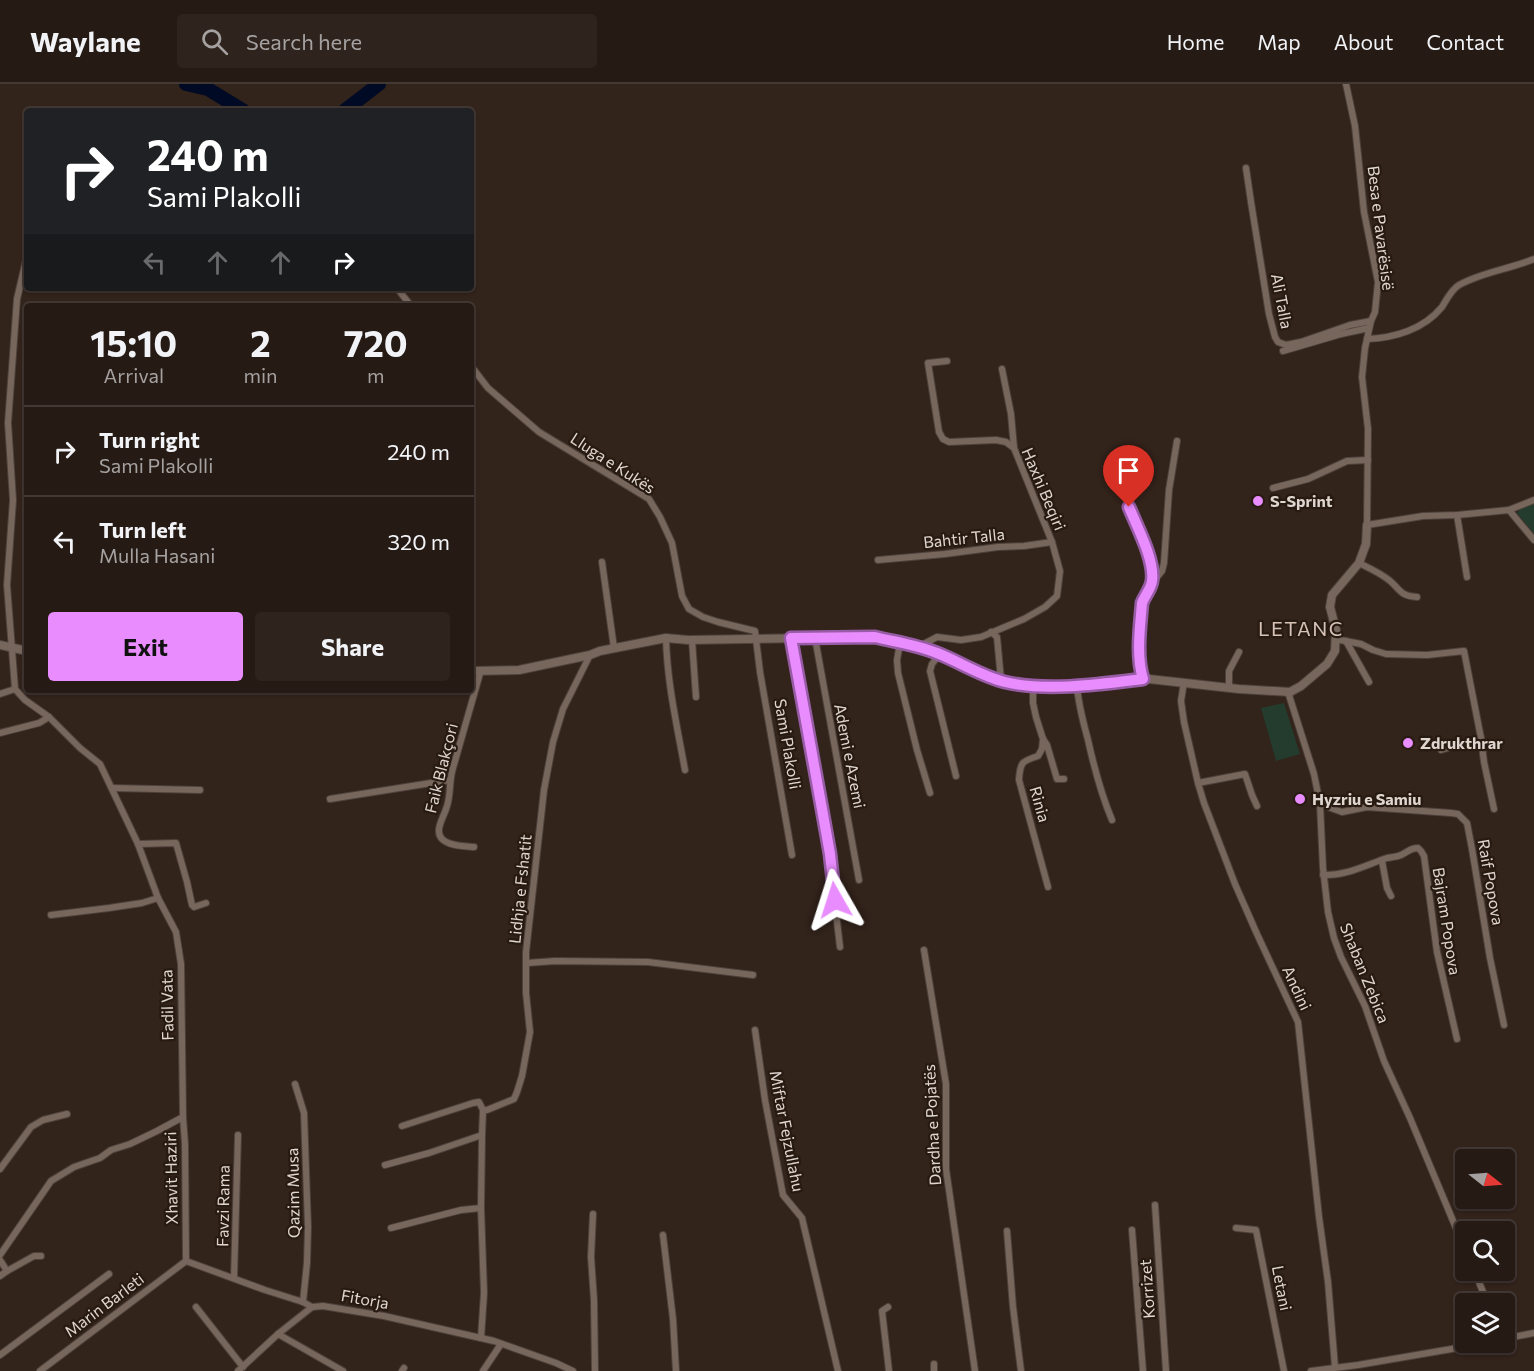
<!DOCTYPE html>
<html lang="en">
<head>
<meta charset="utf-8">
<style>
	body { margin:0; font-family:Commissioner,sans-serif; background:#2e231d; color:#f1f3f6; height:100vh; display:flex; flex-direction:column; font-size:22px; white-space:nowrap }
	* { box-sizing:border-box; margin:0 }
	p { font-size:20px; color:#a4a1a0 }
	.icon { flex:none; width:33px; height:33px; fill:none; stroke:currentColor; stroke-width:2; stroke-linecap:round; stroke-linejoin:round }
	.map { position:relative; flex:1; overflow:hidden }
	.sheet { position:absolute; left:24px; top:219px; width:450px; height:390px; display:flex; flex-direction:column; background:#261a14; border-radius:6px; box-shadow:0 2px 4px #0004,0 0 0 2px #423834 }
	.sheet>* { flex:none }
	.top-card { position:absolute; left:24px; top:24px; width:450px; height:183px; border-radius:6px; box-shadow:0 2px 4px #0004,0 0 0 2px #423834; background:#202124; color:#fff; overflow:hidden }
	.needle { width:39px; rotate:107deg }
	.buttons { position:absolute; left:1455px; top:1065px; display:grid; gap:12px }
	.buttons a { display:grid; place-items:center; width:60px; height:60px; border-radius:6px; background:#261a14; box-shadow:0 2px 4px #0004,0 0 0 2px #423834; font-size:30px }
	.pin { position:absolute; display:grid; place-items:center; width:51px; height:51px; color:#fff; margin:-62px -26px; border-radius:50% 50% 50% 0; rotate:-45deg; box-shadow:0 0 6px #0007 }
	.pin .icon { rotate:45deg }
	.me { position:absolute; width:66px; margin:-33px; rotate:354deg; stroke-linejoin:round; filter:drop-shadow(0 0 4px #0008) }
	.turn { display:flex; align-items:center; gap:21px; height:126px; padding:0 24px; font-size:27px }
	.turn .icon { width:78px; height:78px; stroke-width:2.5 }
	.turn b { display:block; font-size:42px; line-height:51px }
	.lanes { display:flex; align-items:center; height:57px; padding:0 24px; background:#0003; justify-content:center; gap:30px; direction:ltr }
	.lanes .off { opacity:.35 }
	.eta { display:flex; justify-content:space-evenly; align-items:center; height:102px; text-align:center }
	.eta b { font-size:36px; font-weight:700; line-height:42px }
	.button { display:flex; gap:12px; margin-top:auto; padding:12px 24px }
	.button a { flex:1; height:69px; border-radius:6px; background:#e98dfe; color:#111; font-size:24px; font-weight:700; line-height:69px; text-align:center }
	.button a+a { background:#2e231d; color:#f1f3f6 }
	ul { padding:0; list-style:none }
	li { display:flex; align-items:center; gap:18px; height:90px; padding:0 24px; border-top:2px solid #423834 }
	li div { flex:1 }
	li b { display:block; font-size:22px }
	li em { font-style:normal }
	header { display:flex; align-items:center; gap:36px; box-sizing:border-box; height:84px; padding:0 30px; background:#261a14; border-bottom:2px solid #423834 }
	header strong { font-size:28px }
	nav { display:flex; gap:33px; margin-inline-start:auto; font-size:21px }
	.search { width:420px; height:54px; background:#2e231d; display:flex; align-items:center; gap:15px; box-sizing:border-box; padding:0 21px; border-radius:6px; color:#a4a1a0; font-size:22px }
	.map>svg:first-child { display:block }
	.green { fill:#243c2d }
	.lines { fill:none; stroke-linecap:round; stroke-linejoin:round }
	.river { stroke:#000a24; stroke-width:14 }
	.street-casing { stroke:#4d413a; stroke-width:8 }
	.secondary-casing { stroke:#4d413a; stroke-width:10 }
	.street { stroke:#77665c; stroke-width:6 }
	.secondary { stroke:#77665c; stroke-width:8 }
	.route-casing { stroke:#975ca5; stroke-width:15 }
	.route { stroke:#e98dfe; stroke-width:10 }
	.poi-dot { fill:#e98dfe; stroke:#271a11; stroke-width:2 }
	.labels { text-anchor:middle; stroke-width:4.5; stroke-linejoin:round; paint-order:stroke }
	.street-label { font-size:16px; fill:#e0d6d0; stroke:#271a11 }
	.poi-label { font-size:16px; font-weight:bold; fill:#e0d6d0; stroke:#271a11; text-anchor:start }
	.quarter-label { font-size:20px; letter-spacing:1.5px; fill:#d6c2b7; stroke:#271a11 }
</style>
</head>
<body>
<header>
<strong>Waylane</strong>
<div class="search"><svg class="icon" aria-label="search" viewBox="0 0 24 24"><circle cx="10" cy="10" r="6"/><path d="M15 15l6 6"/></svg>Search here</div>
<nav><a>Home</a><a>Map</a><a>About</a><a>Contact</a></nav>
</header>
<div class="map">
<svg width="1534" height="1287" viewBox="0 0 1534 1287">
	<rect width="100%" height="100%" fill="#32231b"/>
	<g class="green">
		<path d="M1534,419V450L1517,429L1521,424Z"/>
		<path d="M1284,619L1300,670L1276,677L1261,624Z"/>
	</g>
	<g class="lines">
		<g class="river">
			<path d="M186,0L208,5L244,27"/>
			<path d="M344,27L379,0"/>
		</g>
		<defs>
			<g id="street">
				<path d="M1346,0L1355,42L1364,128L1378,198L1375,228L1371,237L1365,264L1362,293L1368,345L1367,441L1423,432L1457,431L1509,426L1534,416"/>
				<path d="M1246,84L1251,118L1269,230L1275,253L1278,258L1286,261L1301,258L1350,241L1371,237"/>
				<path d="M27,172L17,215L8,339L13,416L7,501L15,605L25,616L49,633L80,664L100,680L138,760L158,814L176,848L181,880L183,1033"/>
				<path d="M397,204L411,222"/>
				<path d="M1367,255C1395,254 1424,245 1442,223C1447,215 1451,206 1459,201C1482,188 1510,185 1534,175"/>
				<path d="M1283,267L1341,250L1369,244"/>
				<path d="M471,282L488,304L539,348L649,415L660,433L672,459L682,512L689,525L703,533L718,538L755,547L760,588L792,771"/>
				<path d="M1002,285L1011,330L1014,364"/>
				<path d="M1127,395C1124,435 1153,460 1152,498"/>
				<path d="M1273,404L1308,395L1347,377L1368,376"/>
				<path d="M1509,426L1534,456"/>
				<path d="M1457,431L1467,493"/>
				<path d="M878,476L945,470L998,463L1024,462L1052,458"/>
				<path d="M602,478L614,564"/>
				<path d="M1359,479C1369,484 1380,489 1389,496C1401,506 1400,512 1417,513"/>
				<path d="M991,548L997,553L1001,596"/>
				<path d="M666,554C667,598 677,642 685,686"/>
				<path d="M791,554L822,725L829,770L840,863"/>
				<path d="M815,554L859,796"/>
				<path d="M1335,555L1361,560L1373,566L1386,570L1427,571L1464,567L1481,654L1484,678L1494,725"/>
				<path d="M692,556L696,613"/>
				<path d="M1346,557L1369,598"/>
				<path d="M900,559L897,576L898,589L917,666L930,709"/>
				<path d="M918,563L937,553L961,556L981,553L1024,535L1045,523L1057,512L1060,487L1052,458L1014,364L1006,358L996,356L949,358L943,355L939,348L928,279L947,277"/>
				<path d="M940,570L932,580L930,587L956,692"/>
				<path d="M1143,595L1140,582L1142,519L1152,499L1162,487L1164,479L1169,406L1177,357"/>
				<path d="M1184,598L1181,617L1184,638L1198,699L1204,719L1235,800L1257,850L1298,938L1319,1133L1328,1198L1335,1283"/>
				<path d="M1077,601C1078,620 1083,637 1088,656C1094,683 1101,710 1112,736"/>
				<path d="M1033,603V619L1036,633L1043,655L1047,661L1057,695H1064"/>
				<path d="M1229,604V587L1239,568"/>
				<path d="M1288,608L1314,690L1320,720L1323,784L1328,828L1334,854L1341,873L1365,922L1384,977L1410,1034L1466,1168"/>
				<path d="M0,610L15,605"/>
				<path d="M0,649L39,639L49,633"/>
				<path d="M1043,655L1042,665L1038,672C1022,677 1020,678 1019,696L1048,803"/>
				<path d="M1441,666L1481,654"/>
				<path d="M1198,699L1245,690L1252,711L1257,722"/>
				<path d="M112,704L200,706"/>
				<path d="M330,715L450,696"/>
				<path d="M1320,720L1342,728L1367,723L1451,729L1458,730L1467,739L1472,765L1490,874L1504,941"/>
				<path d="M138,760L176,759L187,798L192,821L194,823L206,819"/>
				<path d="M474,763C462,762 437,762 439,745C440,737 445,730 447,722C451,710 449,696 453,684L481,586"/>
				<path d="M1382,777L1387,804L1391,812"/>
				<path d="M1323,791C1346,792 1366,781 1387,774C1392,773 1397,773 1401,771C1408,768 1410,764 1418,764L1421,767L1424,772L1437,868L1457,955"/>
				<path d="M51,831L109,824L142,819L158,814"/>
				<path d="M924,866L946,1000V1085L975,1287"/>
				<path d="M527,879L555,877L648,878L753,891"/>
				<path d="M755,946L765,1016L783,1111L802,1134L838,1287"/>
				<path d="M295,1000L304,1029L308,1143L307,1179L303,1218"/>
				<path d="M483,1026H487L514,1015L517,1008L522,992L530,948L526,909V868L544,706L553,658L563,625L590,571"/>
				<path d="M402,1042L473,1019L479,1018L483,1026L482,1051L481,1124L484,1209L481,1254"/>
				<path d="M385,1081L429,1069L482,1051"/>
				<path d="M0,1085L31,1043L43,1036L67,1030"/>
				<path d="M1155,1121L1166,1287"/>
				<path d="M593,1130L591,1173L594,1216L595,1287"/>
				<path d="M391,1144L461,1126L481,1124"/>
				<path d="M1236,1144L1256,1146L1284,1287"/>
				<path d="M1132,1146L1143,1287"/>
				<path d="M1007,1147L1013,1223L1021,1287"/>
				<path d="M663,1151L673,1235L676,1287"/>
				<path d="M0,1171L51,1097L74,1083L100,1074L111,1066L130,1060L157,1047L183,1033L185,1060L186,1177"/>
				<path d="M0,1176L7,1187L0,1192"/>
				<path d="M186,1177L265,1206L303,1218L312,1223"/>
				<path d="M1474,1186L1488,1220"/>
				<path d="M7,1187L34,1172H41"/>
				<path d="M234,1194L238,1051"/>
				<path d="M196,1223L243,1283"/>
				<path d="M888,1223L882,1227L889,1287"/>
				<path d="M278,1250L343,1287"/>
				<path d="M1504,1251L1508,1254L1534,1249"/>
				<path d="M0,1271L109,1190"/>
				<path d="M934,1280V1287"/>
				<path d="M40,1287L186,1177"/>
				<path d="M238,1287L278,1250L312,1223L323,1222L384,1232L494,1257L556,1279L573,1287"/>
				<path d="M402,1287L404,1284"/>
				<path d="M483,1287L501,1260"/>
				<path d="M1311,1287L1358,1281L1469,1262L1478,1258"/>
			</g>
			<g id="secondary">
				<path d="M0,561L27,567"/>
				<path d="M471,587L519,586L590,571L600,567L666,554L688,556L875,553L913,561L937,569L989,593L1005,598L1031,603L1086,600L1149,595L1239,605L1290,608L1301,602L1327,580L1335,567L1336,546L1330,523L1332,511L1359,479L1366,460L1367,441"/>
			</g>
		</defs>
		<use href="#street" class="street-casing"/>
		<use href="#secondary" class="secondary-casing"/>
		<use href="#street" class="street"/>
		<use href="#secondary" class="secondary"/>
	</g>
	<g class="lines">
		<defs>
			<path id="route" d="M835,816L830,770L822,725L791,554L875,553C896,558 917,561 937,569C960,578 981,592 1005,598C1046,608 1102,600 1143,595C1136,571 1140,544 1142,519C1145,511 1151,505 1152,497C1155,476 1137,443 1129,423"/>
		</defs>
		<use href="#route" class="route-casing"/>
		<use href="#route" class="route"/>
	</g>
	<g class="poi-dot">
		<circle cx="1258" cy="417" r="6"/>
		<circle cx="1408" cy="659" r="6"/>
		<circle cx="1300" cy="715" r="6"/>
	</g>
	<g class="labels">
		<g class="street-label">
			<text transform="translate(1381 144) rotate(83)" y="6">Besa e Pavarësisë</text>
			<text transform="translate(1282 217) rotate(79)" y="6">Ali Talla</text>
			<text transform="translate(613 379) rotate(33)" y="6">Lluga e Kukës</text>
			<text transform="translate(1044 405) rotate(67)" y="6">Haxhi Beqiri</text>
			<text transform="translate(964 454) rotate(-6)" y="6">Bahtir Talla</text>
			<text transform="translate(788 660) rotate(80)" y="6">Sami Plakolli</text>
			<text transform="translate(850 672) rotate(79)" y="6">Ademi e Azemi</text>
			<text transform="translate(441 684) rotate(-76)" y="6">Faik Blakçori</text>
			<text transform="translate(1040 720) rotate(74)" y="6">Rinia</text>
			<text transform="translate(1491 798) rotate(80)" y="6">Raif Popova</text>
			<text transform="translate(520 805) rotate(-84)" y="6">Lidhja e Fshatit</text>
			<text transform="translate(1447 837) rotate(81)" y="6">Bajram Popova</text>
			<text transform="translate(1365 889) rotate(68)" y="6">Shaban Zebica</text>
			<text transform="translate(1297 904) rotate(65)" y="6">Andini</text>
			<text transform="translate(167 921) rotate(-91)" y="6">Fadil Vata</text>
			<text transform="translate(932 1041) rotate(-93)" y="6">Dardha e Pojatës</text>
			<text transform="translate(787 1047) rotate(79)" y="6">Miftar Fejzullahu</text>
			<text transform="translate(171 1094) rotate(-91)" y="6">Xhavit Haziri</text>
			<text transform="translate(293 1109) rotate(-91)" y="6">Qazim Musa</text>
			<text transform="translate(223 1122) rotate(-89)" y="6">Favzi Rama</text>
			<text transform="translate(1282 1204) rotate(79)" y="6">Letani</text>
			<text transform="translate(1147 1205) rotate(-94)" y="6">Korrizet</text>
			<text transform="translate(365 1215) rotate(10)" y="6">Fitorja</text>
			<text transform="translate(104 1221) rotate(-37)" y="6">Marin Barleti</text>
		</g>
		<g class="poi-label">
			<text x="1270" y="423">S-Sprint</text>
			<text x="1420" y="665">Zdrukthrar</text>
			<text x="1312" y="721">Hyzriu e Samiu</text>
		</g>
		<g class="quarter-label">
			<text x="1301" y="552">LETANC</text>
		</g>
	</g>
</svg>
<div class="buttons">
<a><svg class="needle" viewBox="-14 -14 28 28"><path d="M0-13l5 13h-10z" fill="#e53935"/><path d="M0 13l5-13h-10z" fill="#a4a1a0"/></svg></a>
<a><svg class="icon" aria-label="search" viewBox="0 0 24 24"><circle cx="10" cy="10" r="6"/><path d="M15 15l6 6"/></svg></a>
<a><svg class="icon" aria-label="layers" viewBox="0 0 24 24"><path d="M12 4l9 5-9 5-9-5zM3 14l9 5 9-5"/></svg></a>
</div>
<div class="pin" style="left:1129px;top:423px;background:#d93025"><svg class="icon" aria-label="arrive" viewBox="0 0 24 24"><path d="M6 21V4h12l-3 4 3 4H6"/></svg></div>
<svg class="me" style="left:835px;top:816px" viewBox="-20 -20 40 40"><path d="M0-17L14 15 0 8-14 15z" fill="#e98dfe" stroke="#fff" stroke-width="4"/></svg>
<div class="top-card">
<div class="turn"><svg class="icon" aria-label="right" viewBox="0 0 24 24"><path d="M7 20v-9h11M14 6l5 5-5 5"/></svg><div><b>240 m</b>Sami Plakolli</div></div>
<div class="lanes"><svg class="icon off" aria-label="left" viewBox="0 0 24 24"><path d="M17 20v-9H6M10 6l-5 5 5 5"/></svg><svg class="icon off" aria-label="ahead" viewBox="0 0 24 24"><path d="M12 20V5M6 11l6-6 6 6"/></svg><svg class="icon off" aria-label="ahead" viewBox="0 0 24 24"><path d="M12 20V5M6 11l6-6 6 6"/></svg><svg class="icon" aria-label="right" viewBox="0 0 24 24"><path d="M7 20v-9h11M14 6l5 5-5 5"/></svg></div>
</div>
<section class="sheet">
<div class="eta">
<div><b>15:10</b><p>Arrival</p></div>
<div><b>2</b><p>min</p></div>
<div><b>720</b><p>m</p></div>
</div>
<ul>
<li><svg class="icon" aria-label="right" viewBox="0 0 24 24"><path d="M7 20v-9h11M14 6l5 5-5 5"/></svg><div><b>Turn right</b><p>Sami Plakolli</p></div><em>240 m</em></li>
<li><svg class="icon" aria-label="left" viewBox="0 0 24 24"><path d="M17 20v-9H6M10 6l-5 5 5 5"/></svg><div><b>Turn left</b><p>Mulla Hasani</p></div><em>320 m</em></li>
</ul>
<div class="button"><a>Exit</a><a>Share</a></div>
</section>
</div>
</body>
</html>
